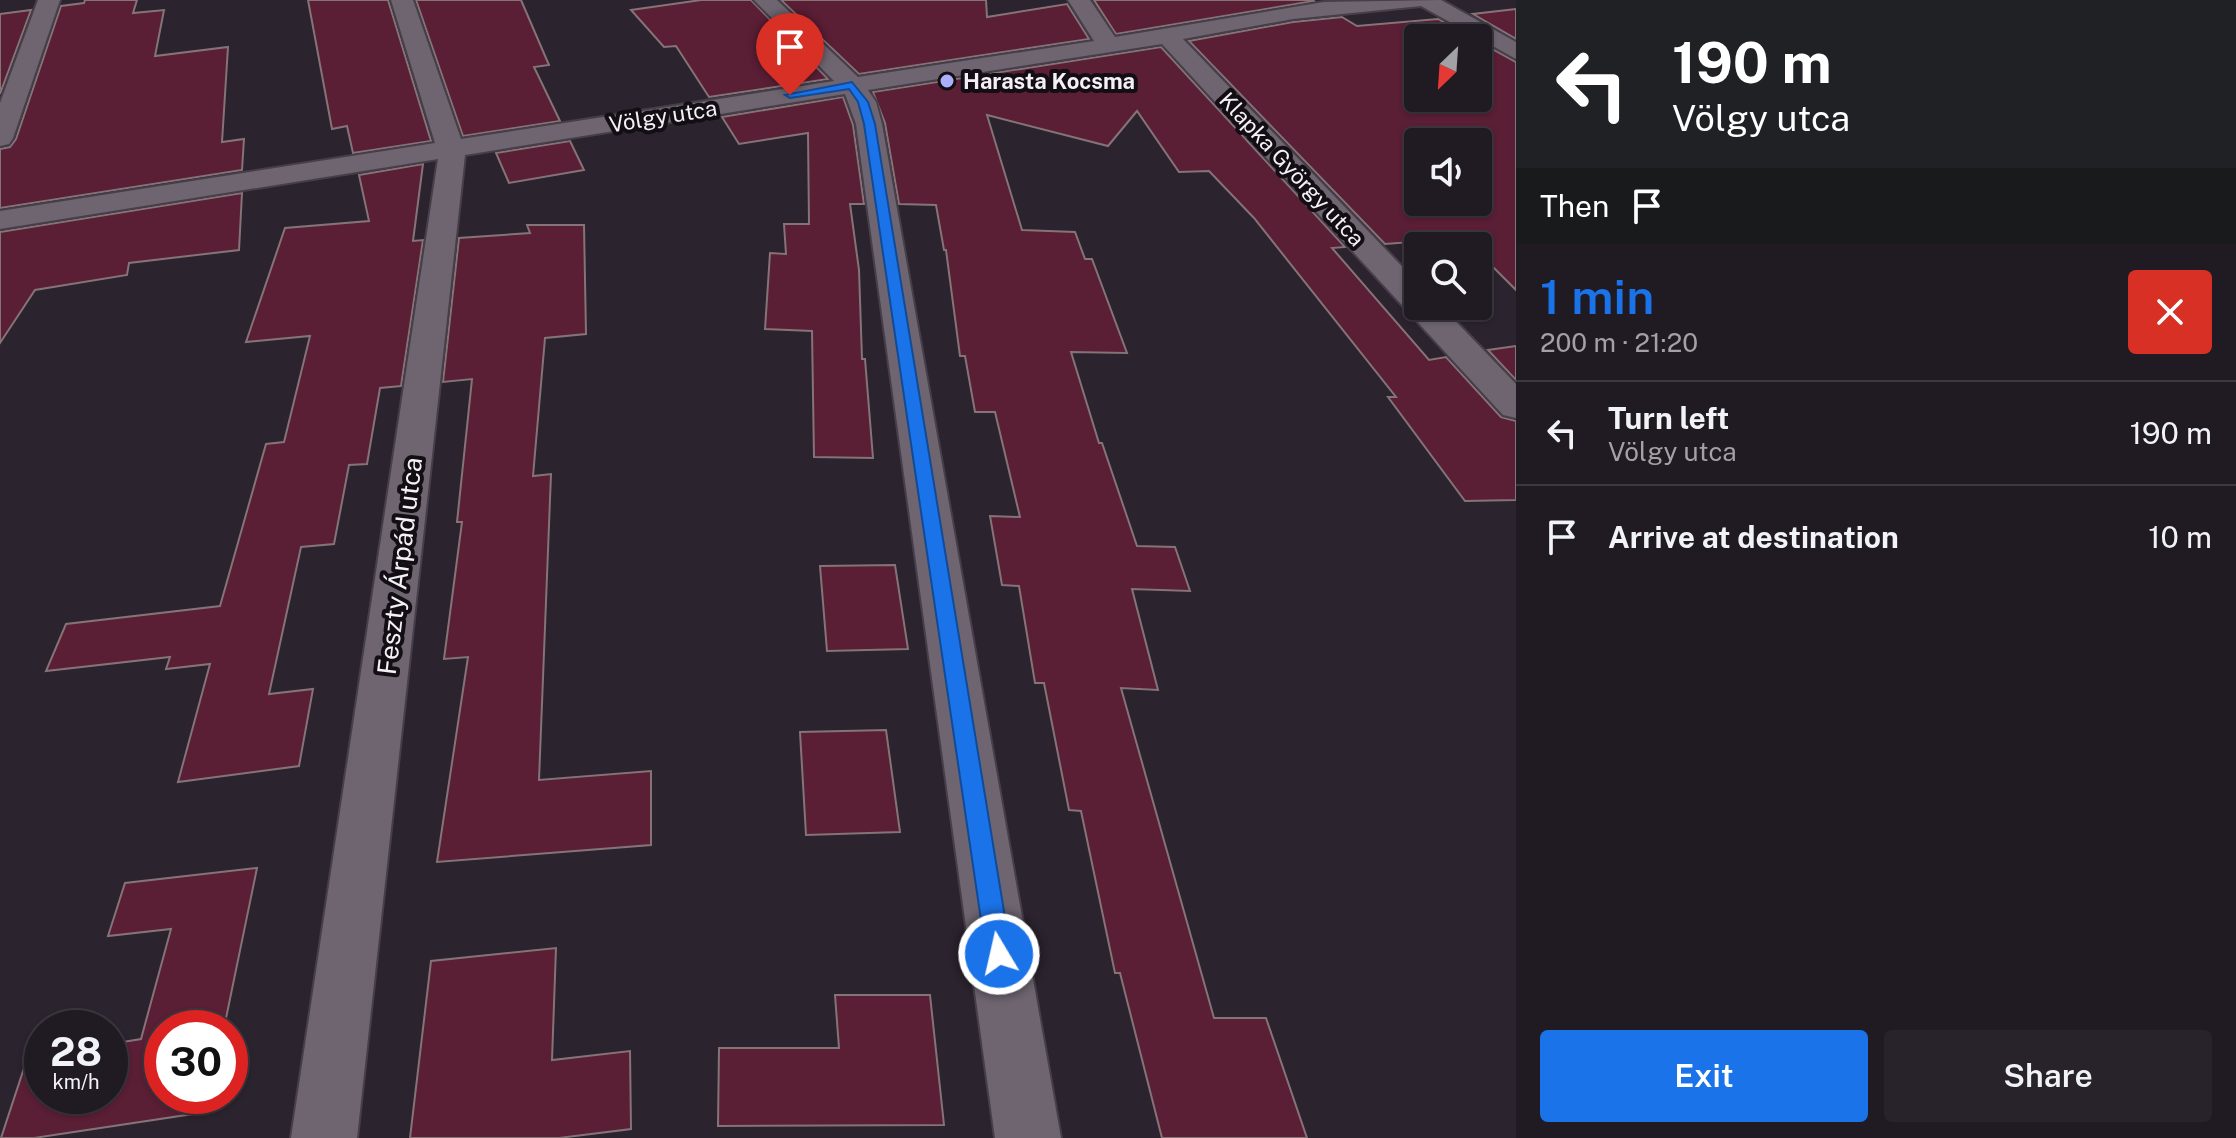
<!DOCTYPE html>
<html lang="en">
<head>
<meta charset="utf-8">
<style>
	body { margin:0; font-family:"Public Sans",sans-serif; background:#28232a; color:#f1f3f6; height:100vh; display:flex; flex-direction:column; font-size:30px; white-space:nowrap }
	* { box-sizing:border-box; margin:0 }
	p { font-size:26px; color:#a2a1a5 }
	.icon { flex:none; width:44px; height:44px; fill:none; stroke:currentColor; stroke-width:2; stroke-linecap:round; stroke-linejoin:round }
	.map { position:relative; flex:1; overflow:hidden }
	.sheet { display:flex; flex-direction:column; background:#201a22; width:720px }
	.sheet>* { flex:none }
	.banner { background:#202124; color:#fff; overflow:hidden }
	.needle { width:52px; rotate:205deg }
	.controls { position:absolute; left:1404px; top:24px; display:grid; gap:16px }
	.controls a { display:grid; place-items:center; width:88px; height:88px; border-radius:8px; background:#201a22; box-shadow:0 2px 6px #0004,0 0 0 2px #3d3840; font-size:40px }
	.speed { position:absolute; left:24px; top:1010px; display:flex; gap:16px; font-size:40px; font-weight:700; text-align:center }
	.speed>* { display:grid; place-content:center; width:104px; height:104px; border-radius:50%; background:#201a22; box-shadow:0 2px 6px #0004,0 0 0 2px #3d3840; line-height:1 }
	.speed small { font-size:20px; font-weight:400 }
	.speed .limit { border:12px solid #d22; background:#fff; color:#111 }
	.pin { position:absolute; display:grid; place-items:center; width:68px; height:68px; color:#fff; margin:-82px -34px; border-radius:50% 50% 50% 0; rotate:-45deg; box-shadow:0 0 8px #0007 }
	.pin .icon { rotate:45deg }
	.me { position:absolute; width:88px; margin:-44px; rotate:351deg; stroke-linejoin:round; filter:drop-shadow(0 0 6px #0008) }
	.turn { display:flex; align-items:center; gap:28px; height:168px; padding:0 24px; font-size:36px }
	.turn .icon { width:104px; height:104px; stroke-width:2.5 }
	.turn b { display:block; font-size:56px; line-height:68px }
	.then { display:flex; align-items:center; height:76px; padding:0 24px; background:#0003; gap:16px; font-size:30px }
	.round { display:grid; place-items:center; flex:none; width:84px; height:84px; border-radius:8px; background:#28232a }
	.summary { display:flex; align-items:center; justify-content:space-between; height:136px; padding:0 24px }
	h1 { font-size:48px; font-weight:600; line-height:60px; color:#1a73e8 }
	.button { display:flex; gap:16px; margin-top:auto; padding:16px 24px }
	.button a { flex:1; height:92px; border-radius:8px; background:#1a73e8; color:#fff; font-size:32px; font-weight:600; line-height:92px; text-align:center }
	.button a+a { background:#28232a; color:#f1f3f6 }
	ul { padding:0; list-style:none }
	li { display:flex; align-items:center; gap:24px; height:104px; padding:0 24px; border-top:2px solid #3d3840 }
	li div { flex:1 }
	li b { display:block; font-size:30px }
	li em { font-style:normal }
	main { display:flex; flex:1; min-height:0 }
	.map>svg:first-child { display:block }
	.building { fill:#5a1e35; stroke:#847377; stroke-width:2; fill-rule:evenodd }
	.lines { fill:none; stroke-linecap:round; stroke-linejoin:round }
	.minor-casing { stroke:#463e48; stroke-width:4 }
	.minor { fill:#6e6571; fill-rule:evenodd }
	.route { fill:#1a73e8; stroke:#114b97; stroke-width:2 }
	.poi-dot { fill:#abaffb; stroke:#120e13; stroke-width:3 }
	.labels { text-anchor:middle; stroke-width:8; stroke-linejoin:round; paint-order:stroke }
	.far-poi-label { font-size:22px; font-weight:bold; fill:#f5f0f7; stroke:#120e13; text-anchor:start }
	.far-street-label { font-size:22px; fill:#f5f0f7; stroke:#120e13 }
	.street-label { font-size:26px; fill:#f5f0f7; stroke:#120e13 }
</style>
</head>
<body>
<main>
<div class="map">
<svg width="1516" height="1138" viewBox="0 0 1516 1138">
	<rect width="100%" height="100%" fill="#2b232e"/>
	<g class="building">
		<path d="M85,0H137L133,13L164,10L155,56L228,47L222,142L244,139L242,170L0,208V149L10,147L16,139L61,6L84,3Z"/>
		<path d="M308,0H388L431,141L353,153L347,126L332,129Z"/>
		<path d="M416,0H521L549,65L534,67L560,121L463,136Z"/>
		<path d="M701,0H751L828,79L709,97L676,46L664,47L631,10Z"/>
		<path d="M781,0H986L987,17L1067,4L1089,39L859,74Z"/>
		<path d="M1094,0H1313L1314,1L1116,34Z"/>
		<path d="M1516,9V39L1473,14Z"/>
		<path d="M31,10L0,94V14Z"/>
		<path d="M1342,17L1357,26L1438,19L1472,38H1418V98H1478V41L1516,62V290L1478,252V246H1472L1464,238L1385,244L1189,41L1293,22ZM1418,142H1478V202H1418Z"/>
		<path d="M1161,47L1345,247L1332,248L1429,360L1446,357L1501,417L1516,421V500L1465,501L1388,397H1396L1254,218L1209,171L1179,172L1137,111L1108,146L987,115L1022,230L1075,232L1085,259H1092L1127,353L1071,352L1099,443H1102L1137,546L1175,547L1190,591L1132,589L1158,690L1121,688L1214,1018H1266L1307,1138H1162L1120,973H1115L1081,811L1069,810L1044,683H1035L1019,586L1002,585L990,516L1020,517L995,412H975L965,356H960L946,250H944L936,205L899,204L885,123L873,92Z"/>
		<path d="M843,97L853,125L864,204H850L859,270L862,359H865L873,458L814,457L812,331L765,329L770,253L786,254L784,224H809L808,133L739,144L722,117Z"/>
		<path d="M570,141L584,170L509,183L496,153Z"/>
		<path d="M423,164L413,241L423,240L401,386L380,388L367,464L349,465L334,544L301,547L269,694L313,689L299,766L178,782L210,664L166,669L170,657L46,671L66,624L220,606L266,444L284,442L310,336L246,342L285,228L369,221L359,175Z"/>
		<path d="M242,193L239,250L129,263L127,275L35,290L0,343V232Z"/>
		<path d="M527,225H584L586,334L545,338L533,476L551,474L539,780L651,771V845L437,862L468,657L444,659L462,522H457L472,379L443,382L459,238L530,233Z"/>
		<path d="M1516,346V380L1488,350Z"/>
		<path d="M895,565L908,649L827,651L820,566Z"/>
		<path d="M886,730L900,832L806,835L800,732Z"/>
		<path d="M257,868L224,1028H162V1096H210L206,1112L34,1138H1L28,1056L42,1054V1096H110V1044L141,1039L171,929L108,936L125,883Z"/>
		<path d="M556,948L552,1060L630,1051L631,1129L559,1138H410L431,961Z"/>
		<path d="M835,995H930L944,1125L718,1126L719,1048H839Z"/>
	</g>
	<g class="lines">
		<defs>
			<g id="minor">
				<path d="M38,0H60L13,138L9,144L0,146V103Z"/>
				<path d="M391,0H413L461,139L834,81L754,0H777L858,77L1094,41L1068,0H1090L1115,37L1324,2L1441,0L1516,42V59L1421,6L1293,19L1183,39L1418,283V306H1441L1516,384V418L1503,415L1162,44L868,90L876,102L882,124L1061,1138H995L856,124L845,94L465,155L357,1138H291L438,159L0,229V211L435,143Z"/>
			</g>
		</defs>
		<use href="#minor" class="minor-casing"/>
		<use href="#minor" class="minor"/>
	</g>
	<path class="route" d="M852,82L868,102L875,124L1011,954L1008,963L999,966L990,963L986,954L864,124L858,102L849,89L790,98L785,95Z"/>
	<circle class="poi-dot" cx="947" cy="81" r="8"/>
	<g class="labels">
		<g class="far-poi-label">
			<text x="963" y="89">Harasta Kocsma</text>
		</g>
		<g class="far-street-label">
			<text transform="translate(663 116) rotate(-9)" y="8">Völgy utca</text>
			<text transform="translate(1292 169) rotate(47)" y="8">Klapka György utca</text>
		</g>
		<g class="street-label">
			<text transform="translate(400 566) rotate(-83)" y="9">Feszty Árpád utca</text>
		</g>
	</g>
</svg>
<div class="controls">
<a><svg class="needle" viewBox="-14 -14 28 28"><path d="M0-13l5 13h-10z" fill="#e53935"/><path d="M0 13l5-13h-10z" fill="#a2a1a5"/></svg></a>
<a><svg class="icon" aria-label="sound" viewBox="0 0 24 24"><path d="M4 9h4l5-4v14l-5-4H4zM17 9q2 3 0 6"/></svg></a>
<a><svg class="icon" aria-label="search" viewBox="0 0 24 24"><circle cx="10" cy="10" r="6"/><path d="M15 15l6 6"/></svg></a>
</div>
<div class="speed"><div>28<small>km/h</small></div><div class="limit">30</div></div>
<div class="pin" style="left:790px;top:95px;background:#d93025"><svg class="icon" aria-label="arrive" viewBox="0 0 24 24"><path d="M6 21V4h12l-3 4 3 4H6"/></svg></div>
<svg class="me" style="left:999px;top:954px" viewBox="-20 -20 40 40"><circle r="17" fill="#1a73e8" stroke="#fff" stroke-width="3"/><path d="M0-11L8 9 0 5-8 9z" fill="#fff"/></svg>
</div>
<section class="sheet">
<div class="banner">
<div class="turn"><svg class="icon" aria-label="left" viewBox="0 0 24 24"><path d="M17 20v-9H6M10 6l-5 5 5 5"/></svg><div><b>190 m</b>Völgy utca</div></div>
<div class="then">Then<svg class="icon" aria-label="arrive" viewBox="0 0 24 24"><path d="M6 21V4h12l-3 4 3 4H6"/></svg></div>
</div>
<div class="summary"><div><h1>1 min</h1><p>200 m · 21:20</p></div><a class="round" style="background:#d93025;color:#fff"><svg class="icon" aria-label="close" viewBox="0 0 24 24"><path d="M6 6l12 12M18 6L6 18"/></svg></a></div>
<ul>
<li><svg class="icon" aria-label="left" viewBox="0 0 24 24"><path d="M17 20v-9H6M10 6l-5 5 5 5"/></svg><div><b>Turn left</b><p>Völgy utca</p></div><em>190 m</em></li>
<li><svg class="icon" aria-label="arrive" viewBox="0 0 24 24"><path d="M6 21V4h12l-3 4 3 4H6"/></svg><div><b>Arrive at destination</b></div><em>10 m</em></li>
</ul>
<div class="button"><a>Exit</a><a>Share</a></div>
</section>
</main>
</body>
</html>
